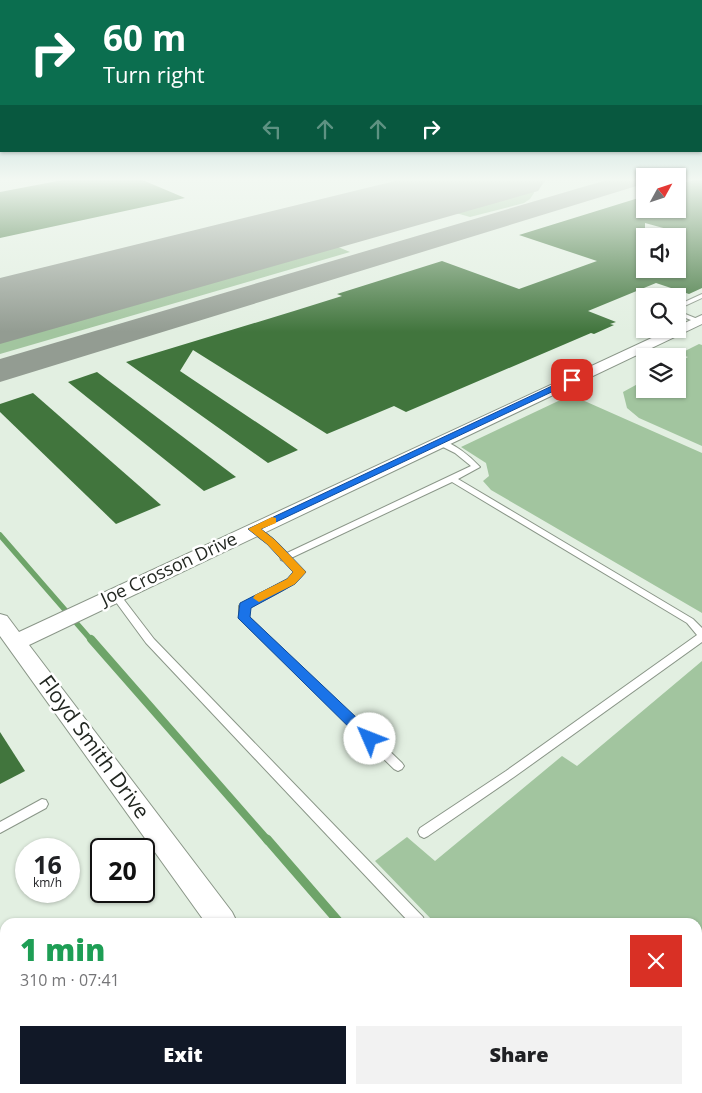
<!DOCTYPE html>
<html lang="en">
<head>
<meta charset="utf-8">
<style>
	body { margin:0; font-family:"Open Sans",sans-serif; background:#f2f2f2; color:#202124; height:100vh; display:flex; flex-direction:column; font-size:19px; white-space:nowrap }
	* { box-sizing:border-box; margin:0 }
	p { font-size:16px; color:#757577 }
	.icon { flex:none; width:28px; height:28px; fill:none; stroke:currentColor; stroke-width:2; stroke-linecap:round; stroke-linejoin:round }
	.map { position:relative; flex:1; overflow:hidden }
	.details { position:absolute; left:0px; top:918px; width:702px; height:176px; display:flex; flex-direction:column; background:#fff; border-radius:15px 15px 0 0; box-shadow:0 1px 4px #0004 }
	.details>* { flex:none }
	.top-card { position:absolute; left:0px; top:0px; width:702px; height:152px; box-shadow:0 1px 4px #0004; background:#0b6e4f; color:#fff; overflow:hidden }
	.needle { width:32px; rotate:50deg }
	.buttons { position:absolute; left:636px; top:168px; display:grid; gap:10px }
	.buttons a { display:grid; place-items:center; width:50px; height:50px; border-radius:0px; background:#fff; box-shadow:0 1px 4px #0004; font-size:25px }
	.speed { position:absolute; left:15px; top:838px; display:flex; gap:10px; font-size:25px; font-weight:700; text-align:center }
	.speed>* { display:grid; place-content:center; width:65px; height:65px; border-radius:50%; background:#fff; box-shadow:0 1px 4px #0004; line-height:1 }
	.speed small { font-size:12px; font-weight:400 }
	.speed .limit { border:2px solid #111; border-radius:8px; background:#fff; color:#111 }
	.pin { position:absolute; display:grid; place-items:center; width:42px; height:42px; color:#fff; margin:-21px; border-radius:10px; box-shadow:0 2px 8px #0006 }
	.me { position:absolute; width:55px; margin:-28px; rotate:314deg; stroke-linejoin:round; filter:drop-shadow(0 0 4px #0008) }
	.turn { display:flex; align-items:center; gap:18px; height:105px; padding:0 20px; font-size:22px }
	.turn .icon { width:65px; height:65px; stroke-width:2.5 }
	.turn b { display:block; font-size:35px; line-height:42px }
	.lanes { display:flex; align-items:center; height:48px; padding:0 20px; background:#0003; justify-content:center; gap:25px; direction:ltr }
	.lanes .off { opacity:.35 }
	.round { display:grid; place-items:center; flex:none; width:52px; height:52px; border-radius:0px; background:#f2f2f2 }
	.headline { display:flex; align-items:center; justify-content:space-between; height:85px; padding:0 20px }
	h1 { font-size:30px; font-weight:800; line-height:38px; color:#1e9e55 }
	.primary-button { display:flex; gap:10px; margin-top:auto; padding:10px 20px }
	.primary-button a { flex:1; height:58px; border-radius:0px; background:#111827; color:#fff; font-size:20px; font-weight:800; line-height:58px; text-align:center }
	.primary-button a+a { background:#f2f2f2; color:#202124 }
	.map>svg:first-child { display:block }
	.green { fill:#a2c59f }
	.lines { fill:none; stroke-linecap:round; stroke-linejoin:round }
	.stream-far2 { stroke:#6ea469; stroke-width:5.5 }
	.stream-far1 { stroke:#6ea469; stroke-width:8 }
	.stream { stroke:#6ea469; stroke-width:9 }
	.taxiway { fill:#939c92; fill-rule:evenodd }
	.runway { fill:#939c92; fill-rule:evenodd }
	.building { fill:#41753d; fill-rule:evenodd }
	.service-casing { stroke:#8a9688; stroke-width:2 }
	.minor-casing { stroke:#8a9688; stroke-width:2 }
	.service { fill:#fff; fill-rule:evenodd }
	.minor { fill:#fff; fill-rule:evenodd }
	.route { fill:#1a73e8; stroke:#114b97 }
	.slow { fill:#f59e0b }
	.labels { text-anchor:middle; stroke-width:5; stroke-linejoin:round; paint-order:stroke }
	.street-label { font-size:18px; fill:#222721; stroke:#fff }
	.near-street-label { font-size:21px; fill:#222721; stroke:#fff }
</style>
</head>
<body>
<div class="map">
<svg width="702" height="1093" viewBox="0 0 702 1093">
	<rect width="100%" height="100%" fill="#e2efe1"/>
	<g class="green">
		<path d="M459,179H477L409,197L400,195Z"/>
		<path d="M524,190L534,191V193L530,199L524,203L470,217L449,211Z"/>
		<path d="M280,223L292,228L113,274L103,276L96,273Z"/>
		<path d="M331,244L350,252L0,354V339Z"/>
		<path d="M699,344L702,345V446L639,418L627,408L623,392L645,380V389H678V363L688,357L679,354Z"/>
		<path d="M571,395L702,453V613L491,490L483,481L489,476L486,463L461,447Z"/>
		<path d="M702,661V1093H595L591,1089H698V922H434L375,861L407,837L435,861L562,756L577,766Z"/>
	</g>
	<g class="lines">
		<path class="stream-far2" d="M0,535L92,641"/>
		<path class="stream-far1" d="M91,639L268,841"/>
		<g class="stream">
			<path d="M267,839L339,922"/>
			<path d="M484,1089L488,1093"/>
		</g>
		<g class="taxiway">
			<path d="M403,179H442L439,184L0,296V278Z"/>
			<path d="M610,179L645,181L643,184L0,382V359Z"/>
		</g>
		<path class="runway" d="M451,179H546L538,191L0,344V294Z"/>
	</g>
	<g class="building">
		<path d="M68,179H140L185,198L0,238V192Z"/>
		<path d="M696,179H702V288L689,294L656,283L588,311L616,322L610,324L614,325L594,334L591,333L406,412L394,406L327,434L193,350L180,371L298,450L268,463L126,362L294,311L342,296L337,294L442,261L519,289L597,261L519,235L645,196V209H678V185ZM645,223L678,232V269H645Z"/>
		<path d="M97,372L236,477L204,491L68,382Z"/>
		<path d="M33,393L161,505L116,524L0,412V404Z"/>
		<path d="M0,732L25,771L0,784Z"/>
	</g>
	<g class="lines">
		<defs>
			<g id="service">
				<path d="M702,294V298L678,309V305Z"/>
				<path d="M678,311L700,320L701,321L696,322L678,315Z"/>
				<path d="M437,440C451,440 471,457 480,467L458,479L693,619L702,628V642L514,777L428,836L424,838L420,836L418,832L420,828L506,771L697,635L687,623L452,482L291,558L305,572C291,589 268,597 249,608V617L402,763L404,766L402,769L398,771L394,769L239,618V606L241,604L288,579L295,572L284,561L281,560C278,547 258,539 249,529L250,527C262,526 279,545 287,553L471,466L455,453L437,444Z"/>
				<path d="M115,591L118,592L154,639L423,917L425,922H409L146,643L110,594Z"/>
				<path d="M42,799L46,800L48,804L46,808L0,833V822Z"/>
				<path d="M567,1089H585L587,1093H569Z"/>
			</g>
			<g id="minor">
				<path d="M702,315V324L29,645L232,912L237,922H205L0,636V614L7,616L19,632L671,329H678V326Z"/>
				<path d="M343,1089H379L381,1093H345Z"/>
			</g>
		</defs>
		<use href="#service" class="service-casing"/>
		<use href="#minor" class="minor-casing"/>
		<use href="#service" class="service"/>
		<use href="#minor" class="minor"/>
	</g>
	<linearGradient id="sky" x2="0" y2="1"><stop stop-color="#77aeb5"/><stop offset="0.54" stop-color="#f2f8f2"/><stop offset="1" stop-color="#f2f8f2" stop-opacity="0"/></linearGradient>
	<rect width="702" height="332" fill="url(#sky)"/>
	<path class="route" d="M569,378L577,380L261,529L275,540L306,572L295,584L251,608L250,617L375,735L378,739L375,743H365L238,618L240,603L287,579L293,572L267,544L248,529Z"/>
	<path class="slow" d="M272,517L276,518V523L261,529L275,540L306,572L295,584L259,602L253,598L255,595L287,579L293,572L267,544L248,529Z"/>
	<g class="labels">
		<g class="street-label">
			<text transform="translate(169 569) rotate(-25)" y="6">Joe Crosson Drive</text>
		</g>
		<g class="near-street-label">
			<text transform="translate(94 747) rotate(54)" y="7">Floyd Smith Drive</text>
		</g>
	</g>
</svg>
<div class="buttons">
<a><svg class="needle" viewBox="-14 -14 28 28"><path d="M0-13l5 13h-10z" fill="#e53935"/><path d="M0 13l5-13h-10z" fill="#757577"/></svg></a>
<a><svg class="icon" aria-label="sound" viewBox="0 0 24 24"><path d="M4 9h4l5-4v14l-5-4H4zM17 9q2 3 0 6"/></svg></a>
<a><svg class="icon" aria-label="search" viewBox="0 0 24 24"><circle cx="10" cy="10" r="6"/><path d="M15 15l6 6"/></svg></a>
<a><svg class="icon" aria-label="layers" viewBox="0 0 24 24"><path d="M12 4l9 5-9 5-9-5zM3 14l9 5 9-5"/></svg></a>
</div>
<div class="speed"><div>16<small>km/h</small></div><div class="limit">20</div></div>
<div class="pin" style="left:572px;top:380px;background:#d93025"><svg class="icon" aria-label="arrive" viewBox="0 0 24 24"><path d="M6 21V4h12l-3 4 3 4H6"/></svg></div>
<svg class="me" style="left:370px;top:739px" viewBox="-20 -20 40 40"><circle r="19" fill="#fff"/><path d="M0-13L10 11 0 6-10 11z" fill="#1a73e8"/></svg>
<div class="top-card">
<div class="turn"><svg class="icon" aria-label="right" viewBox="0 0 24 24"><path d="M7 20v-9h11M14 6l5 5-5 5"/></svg><div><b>60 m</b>Turn right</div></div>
<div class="lanes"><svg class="icon off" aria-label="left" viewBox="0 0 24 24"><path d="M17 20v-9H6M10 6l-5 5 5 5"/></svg><svg class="icon off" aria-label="ahead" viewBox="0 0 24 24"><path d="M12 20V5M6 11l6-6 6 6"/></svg><svg class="icon off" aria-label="ahead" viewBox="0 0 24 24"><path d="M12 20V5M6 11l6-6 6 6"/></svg><svg class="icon" aria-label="right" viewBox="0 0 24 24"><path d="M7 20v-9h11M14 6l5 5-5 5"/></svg></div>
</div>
<section class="details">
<div class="headline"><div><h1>1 min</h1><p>310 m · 07:41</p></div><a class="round" style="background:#d93025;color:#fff"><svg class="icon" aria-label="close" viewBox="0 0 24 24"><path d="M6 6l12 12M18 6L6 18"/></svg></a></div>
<div class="primary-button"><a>Exit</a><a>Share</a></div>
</section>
</div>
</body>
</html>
